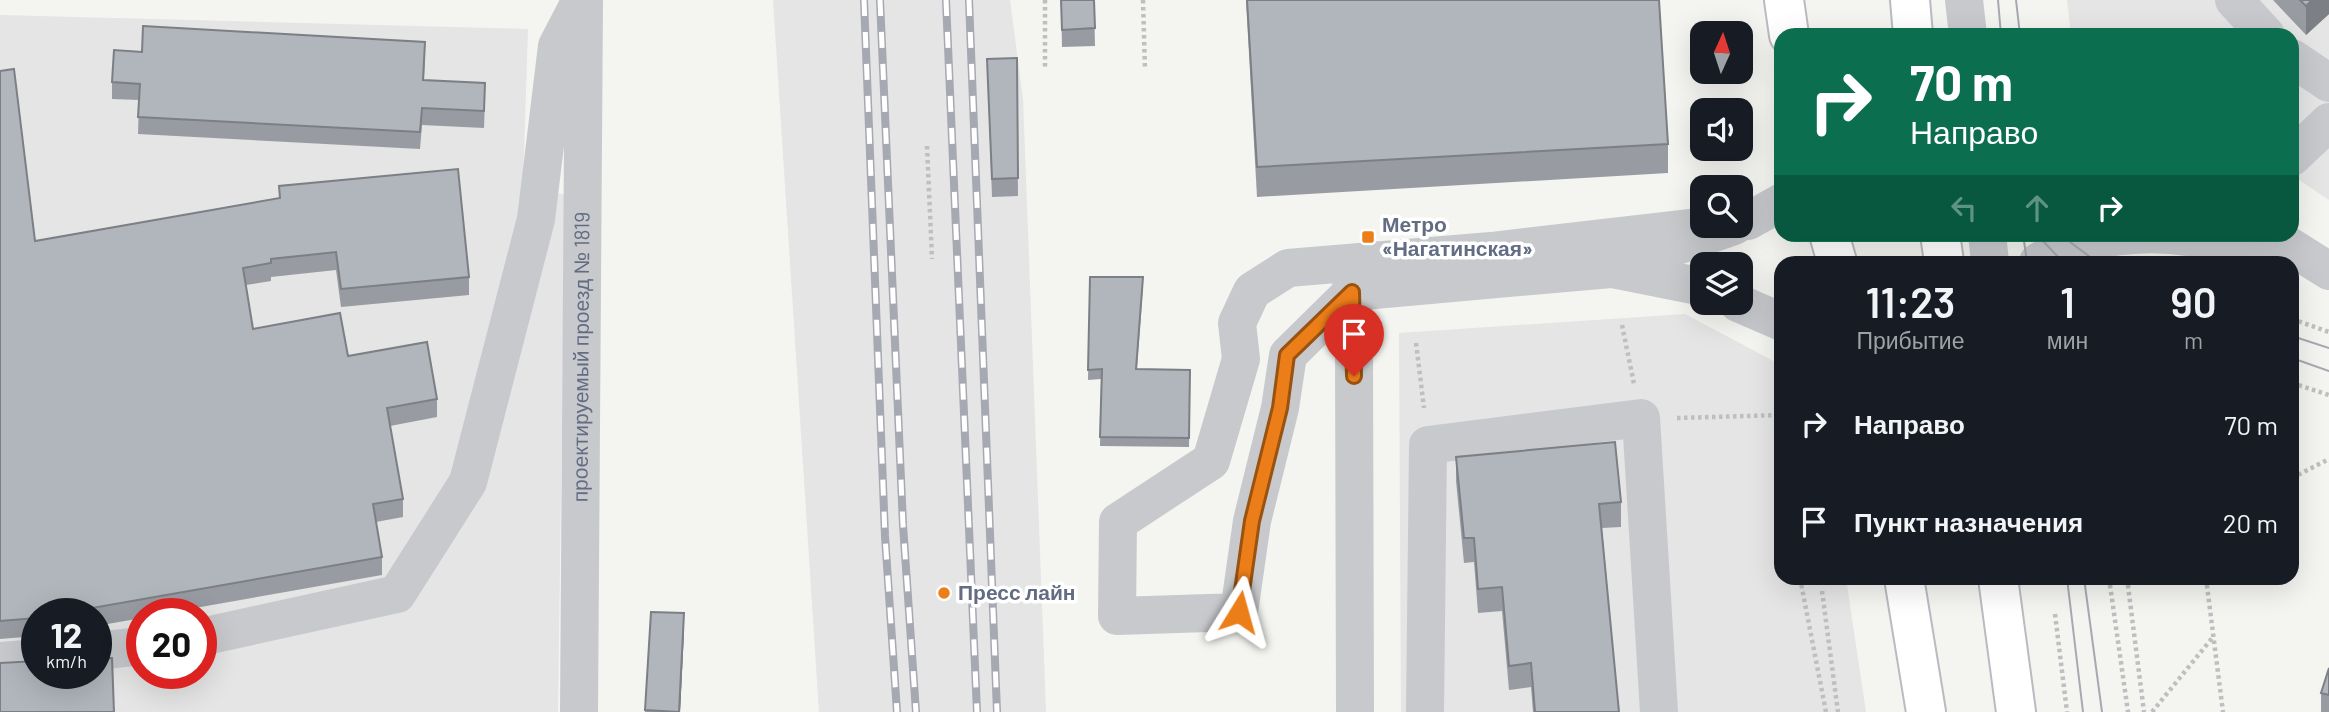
<!DOCTYPE html>
<html lang="ru">
<head>
<meta charset="utf-8">
<style>
	body { margin:0; font-family:Barlow,sans-serif; background:#242831; color:#f1f3f6; height:100vh; display:flex; flex-direction:column; font-size:26px; white-space:nowrap }
	* { box-sizing:border-box; margin:0 }
	p { font-size:23px; color:#9ea1a6 }
	.icon { flex:none; width:38px; height:38px; fill:none; stroke:currentColor; stroke-width:2; stroke-linecap:round; stroke-linejoin:round }
	.map { position:relative; flex:1; overflow:hidden }
	.panel { position:absolute; left:1774px; top:256px; width:525px; height:329px; display:flex; flex-direction:column; background:#171b24; border-radius:21px; box-shadow:0 7px 28px #0002 }
	.panel>* { flex:none }
	.banner { position:absolute; left:1774px; top:28px; width:525px; height:214px; border-radius:21px; box-shadow:0 7px 28px #0002; background:#0b6e4f; color:#fff; overflow:hidden }
	.needle { width:46px; rotate:3deg }
	.tools { position:absolute; left:1690px; top:21px; display:grid; gap:14px }
	.tools a { display:grid; place-items:center; width:63px; height:63px; border-radius:14px; background:#171b24; box-shadow:0 7px 28px #0002; font-size:35px }
	.speed { position:absolute; left:21px; top:598px; display:flex; gap:14px; font-size:35px; font-weight:700; text-align:center }
	.speed>* { display:grid; place-content:center; width:91px; height:91px; border-radius:50%; background:#171b24; box-shadow:0 7px 28px #0002; line-height:1 }
	.speed small { font-size:18px; font-weight:400 }
	.speed .limit { border:10px solid #d22; background:#fff; color:#111 }
	.pin { position:absolute; display:grid; place-items:center; width:60px; height:60px; color:#fff; margin:-72px -30px; border-radius:50% 50% 50% 0; rotate:-45deg; box-shadow:0 0 7px #0007 }
	.pin .icon { rotate:45deg }
	.me { position:absolute; width:77px; margin:-38px; rotate:8deg; stroke-linejoin:round; filter:drop-shadow(0 0 5px #0008) }
	.turn { display:flex; align-items:center; gap:24px; height:147px; padding:0 21px; font-size:32px }
	.turn .icon { width:91px; height:91px; stroke-width:2.5 }
	.turn b { display:block; font-size:49px; line-height:60px }
	.lanes { display:flex; align-items:center; height:66px; padding:0 21px; background:#0003; justify-content:center; gap:35px; direction:ltr }
	.lanes .off { opacity:.35 }
	.eta { display:flex; justify-content:space-evenly; align-items:center; height:119px; text-align:center }
	.eta b { font-size:42px; font-weight:600; line-height:49px }
	ul { padding:0; list-style:none }
	li { display:flex; align-items:center; gap:21px; height:98px; padding:0 21px }
	li div { flex:1 }
	li b { display:block; font-size:26px }
	li em { font-style:normal }
	.map>svg:first-child { display:block }
	.built { fill:#e4e5e4; fill-rule:evenodd }
	.lines { fill:none; stroke-linecap:round; stroke-linejoin:round }
	.major-casing { stroke:#b9bbc0; stroke-width:42 }
	.path { stroke:#bebfc1; stroke-width:4.5; stroke-dasharray:3.5 3.5; stroke-linecap:butt }
	.minor { stroke:#c7c9cd; stroke-width:38 }
	.major { stroke:#fff; stroke-width:38 }
	.tram { stroke:#a6a9b1; stroke-width:2 }
	.rail-casing { stroke:#a6a9b1; stroke-width:8 }
	.rail { stroke:#fff; stroke-width:5; stroke-dasharray:16; stroke-linecap:butt }
	.wall { fill:#989ca2 }
	.shaded-wall { fill:#7c7f84 }
	.building { fill:#b1b5bc; stroke:#7c7f84; stroke-width:2 }
	.route-casing { stroke:#995210; stroke-width:18 }
	.route { stroke:#ec7e19; stroke-width:12 }
	.poi-dot { fill:#ec7e19; stroke:#fff; stroke-width:2.5 }
	.labels { text-anchor:middle; stroke-width:7; stroke-linejoin:round; paint-order:stroke }
	.poi-label { font-size:21px; font-weight:bold; fill:#626c83; stroke:#fff; text-anchor:start }
	.street-label { font-size:21px; fill:#626c83; stroke:#fff }
</style>
</head>
<body>
<div class="map">
<svg width="2329" height="712" viewBox="0 0 2329 712">
	<rect width="100%" height="100%" fill="#f4f5f0"/>
	<g class="built">
		<path d="M773,0H1010L1023,99L1046,712H819Z"/>
		<path d="M2067,0H2329V200L2293,176L2292,35H2071Z"/>
		<path d="M0,15L528,29L523,184L565,195L558,712H0ZM37,614H96V674H37ZM142,614H201V674H142Z"/>
		<path d="M1685,314L1781,365L1782,578H1846L1866,712H1401L1399,333Z"/>
	</g>
	<g class="lines">
		<defs>
			<g id="major">
				<path d="M1784,0L1789,35"/>
				<path d="M1910,0L1913,35"/>
				<path d="M1829,234L1837,262"/>
				<path d="M1940,234L1944,262"/>
				<path d="M1904,578L1926,712"/>
				<path d="M1998,578L2016,712"/>
			</g>
		</defs>
		<use href="#major" class="major-casing"/>
		<g class="path">
			<path d="M1045,0V70"/>
			<path d="M1143,0L1145,70"/>
			<path d="M927,146L932,259"/>
			<path d="M2292,319L2329,332"/>
			<path d="M1622,325L1634,384"/>
			<path d="M1416,343L1424,408"/>
			<path d="M2292,383L2329,395"/>
			<path d="M1677,418L1782,415"/>
			<path d="M2292,478L2329,459"/>
			<path d="M1800,578L1826,712"/>
			<path d="M2109,578L2128,712H2125"/>
			<path d="M2127,578L2144,712"/>
			<path d="M2206,578L2223,712"/>
			<path d="M1822,591L1838,712"/>
			<path d="M2055,614L2067,712"/>
			<path d="M2152,712L2213,637"/>
		</g>
		<g class="minor">
			<path d="M1964,0L1968,35"/>
			<path d="M2234,0L2266,35"/>
			<path d="M2292,58L2329,83"/>
			<path d="M2292,157L2329,122"/>
			<path d="M1741,222L1748,221L1782,202"/>
			<path d="M1706,226L1491,251L1288,268L1252,291L1237,323L1241,359L1211,461L1118,522L1117,616L1239,612L1252,521L1280,408L1288,355L1352,292L1611,269L1734,226"/>
			<path d="M1987,234L1990,262"/>
			<path d="M2270,234L2329,271"/>
			<path d="M2038,262C2082,234 2157,228 2207,241C2232,247 2256,256 2280,262"/>
			<path d="M1613,269L1703,287"/>
			<path d="M1351,275L1354,348L1355,712"/>
			<path d="M1738,303L1782,322"/>
			<path d="M201,637L397,594L468,482L536,219L557,46L581,0"/>
			<path d="M96,651L142,646"/>
			<path d="M0,661L37,658"/>
			<path id="s1" d="M579,712L584,0"/>
			<path d="M1425,712L1428,445L1641,418L1659,712"/>
		</g>
		<use href="#major" class="major"/>
		<g class="tram">
			<path d="M1998,0L2001,35"/>
			<path d="M2016,0L2020,35"/>
			<path d="M2023,234L2027,262"/>
			<path d="M2040,234L2041,239L2063,262"/>
			<path d="M2066,234L2070,242L2097,262"/>
			<path d="M2292,336L2329,348"/>
			<path d="M2292,358L2329,371"/>
			<path d="M2067,578L2083,712"/>
			<path d="M2084,578L2102,712"/>
		</g>
		<defs>
			<g id="rail">
				<path d="M864,0L885,536L897,712"/>
				<path d="M880,0L903,525L916,712"/>
				<path d="M946,0L977,712"/>
				<path d="M969,0L997,712"/>
			</g>
		</defs>
		<use href="#rail" class="rail-casing"/>
		<use href="#rail" class="rail"/>
	</g>
	<g class="wall">
		<path d="M1061,0H1094L1095,46L1062,47Z"/>
		<path d="M1246,0H1659L1668,144V173L1257,197Z"/>
		<path d="M2273,0H2329V14L2306,35Z"/>
		<path d="M142,52L425,58L424,80L485,100L484,128L422,125L420,149L138,134L139,100L112,99V82Z"/>
		<path d="M1017,58L1018,196L992,197L987,59Z"/>
		<path d="M0,71L35,241L279,199V186L469,277V295L341,307L336,270L271,277V281L246,285L253,329L348,356L437,399V417L390,426L403,499V517L376,522L382,557V575L161,614H142V618L96,626V614H37V636L0,639Z"/>
		<path d="M1090,277L1143,287L1137,369L1190,370L1189,447L1100,446L1101,379L1088,380Z"/>
		<path d="M1456,457L1621,502V527L1602,528L1619,712H1533L1531,687L1509,690L1502,611L1478,613L1474,562L1464,563L1456,481Z"/>
		<path d="M651,612L684,631L680,712H645Z"/>
		<path d="M2329,668V712H2321V693Z"/>
	</g>
	<g class="shaded-wall">
		<path d="M2312,0H2329V14L2306,35V6Z"/>
		<path d="M684,613V631L680,712H679Z"/>
	</g>
	<g class="building">
		<path d="M1061,0H1094L1095,28L1062,30Z"/>
		<path d="M1247,0H1659L1668,144L1257,167Z"/>
		<path d="M2300,0H2312L2306,6Z"/>
		<path d="M143,26L425,42L423,80L485,83L484,111L422,108L420,132L138,117L140,84L112,82L114,50L142,52Z"/>
		<path d="M1017,58L1018,178L992,179L987,59Z"/>
		<path d="M14,69L35,241L280,198L279,186L458,169L469,277L341,289L336,252L271,259V263L243,268L253,329L340,313L348,356L427,342L437,399L387,408L403,499L373,504L382,557L58,614H37V618L0,621V71Z"/>
		<path d="M1090,277H1143L1136,369L1190,370L1189,438L1100,437L1102,369L1088,370Z"/>
		<path d="M1615,442L1621,502L1599,504L1619,712H1535L1531,663L1509,666L1502,587L1478,589L1474,538H1464L1456,457Z"/>
		<path d="M651,612L684,613L679,712L645,710Z"/>
		<path d="M112,658L114,712H0V663L37,661V674H96V659Z"/>
		<path d="M2329,668V695L2321,693Z"/>
	</g>
	<g class="lines">
		<defs>
			<path id="route" d="M1239,612L1252,521L1280,408L1287,355L1352,292L1354,376"/>
		</defs>
		<use href="#route" class="route-casing"/>
		<use href="#route" class="route"/>
	</g>
	<g class="poi-dot">
		<rect x="1361" y="230" width="14" height="14" rx="3.5"/>
		<circle cx="944" cy="593" r="7"/>
	</g>
	<g class="labels">
		<g class="poi-label">
			<text x="1382" y="232">Метро<tspan x="1382" dy="24">«Нагатинская»</tspan></text>
			<text x="958" y="600">Пресс лайн</text>
		</g>
		<g class="street-label">
			<text dy="7" stroke="none"><textPath href="#s1" startOffset="355">проектируемый проезд № 1819</textPath></text>
		</g>
	</g>
</svg>
<div class="tools">
<a><svg class="needle" viewBox="-14 -14 28 28"><path d="M0-13l5 13h-10z" fill="#e53935"/><path d="M0 13l5-13h-10z" fill="#9ea1a6"/></svg></a>
<a><svg class="icon" aria-label="sound" viewBox="0 0 24 24"><path d="M4 9h4l5-4v14l-5-4H4zM17 9q2 3 0 6"/></svg></a>
<a><svg class="icon" aria-label="search" viewBox="0 0 24 24"><circle cx="10" cy="10" r="6"/><path d="M15 15l6 6"/></svg></a>
<a><svg class="icon" aria-label="layers" viewBox="0 0 24 24"><path d="M12 4l9 5-9 5-9-5zM3 14l9 5 9-5"/></svg></a>
</div>
<div class="speed"><div>12<small>km/h</small></div><div class="limit">20</div></div>
<div class="pin" style="left:1354px;top:376px;background:#d93025"><svg class="icon" aria-label="arrive" viewBox="0 0 24 24"><path d="M6 21V4h12l-3 4 3 4H6"/></svg></div>
<svg class="me" style="left:1239px;top:612px" viewBox="-20 -20 40 40"><path d="M0-17L14 15 0 8-14 15z" fill="#ec7e19" stroke="#fff" stroke-width="4"/></svg>
<div class="banner">
<div class="turn"><svg class="icon" aria-label="right" viewBox="0 0 24 24"><path d="M7 20v-9h11M14 6l5 5-5 5"/></svg><div><b>70 m</b>Направо</div></div>
<div class="lanes"><svg class="icon off" aria-label="left" viewBox="0 0 24 24"><path d="M17 20v-9H6M10 6l-5 5 5 5"/></svg><svg class="icon off" aria-label="ahead" viewBox="0 0 24 24"><path d="M12 20V5M6 11l6-6 6 6"/></svg><svg class="icon" aria-label="right" viewBox="0 0 24 24"><path d="M7 20v-9h11M14 6l5 5-5 5"/></svg></div>
</div>
<section class="panel">
<div class="eta">
<div><b>11:23</b><p>Прибытие</p></div>
<div><b>1</b><p>мин</p></div>
<div><b>90</b><p>m</p></div>
</div>
<ul>
<li><svg class="icon" aria-label="right" viewBox="0 0 24 24"><path d="M7 20v-9h11M14 6l5 5-5 5"/></svg><div><b>Направо</b></div><em>70 m</em></li>
<li><svg class="icon" aria-label="arrive" viewBox="0 0 24 24"><path d="M6 21V4h12l-3 4 3 4H6"/></svg><div><b>Пункт назначения</b></div><em>20 m</em></li>
</ul>
</section>
</div>
</body>
</html>
